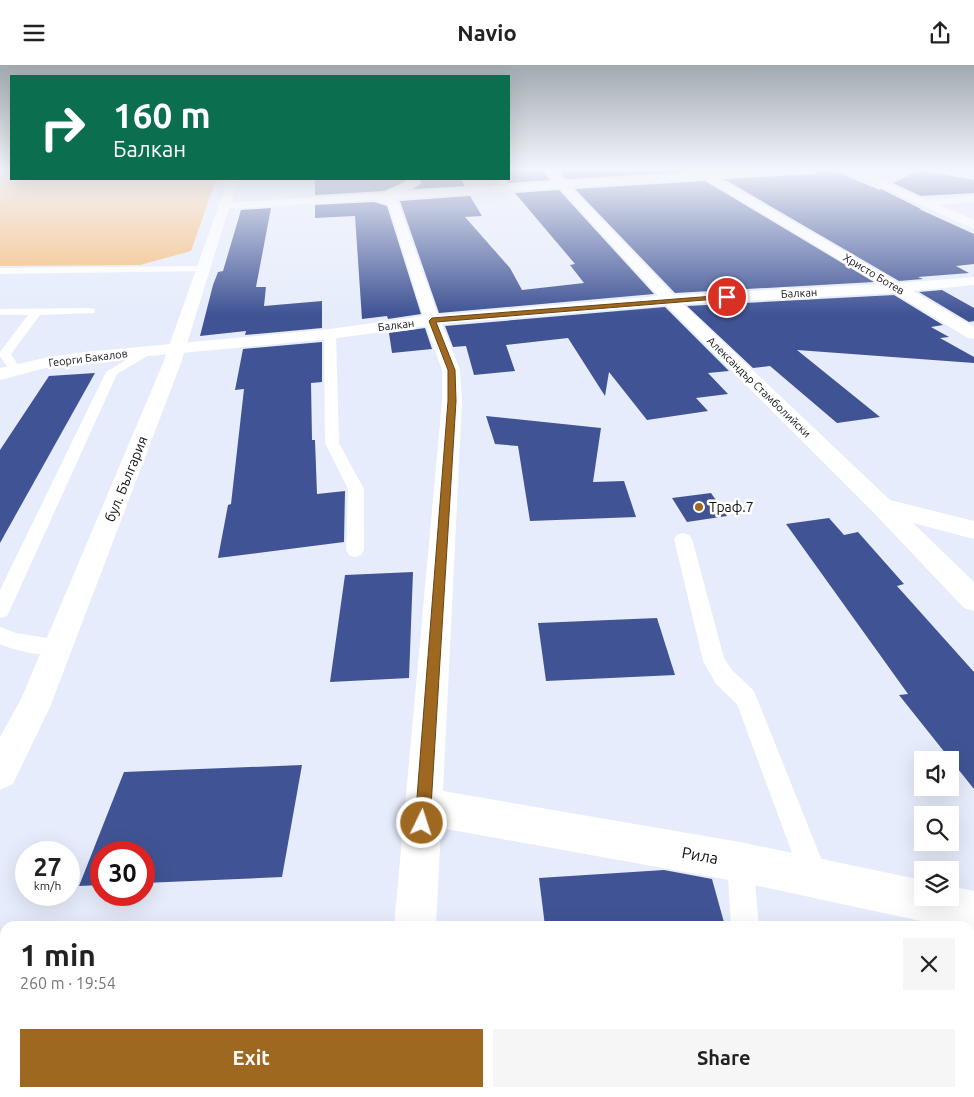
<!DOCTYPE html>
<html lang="en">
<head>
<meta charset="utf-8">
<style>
	body { margin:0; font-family:Ubuntu,sans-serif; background:#f6f6f6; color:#222; height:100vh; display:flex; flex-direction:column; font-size:19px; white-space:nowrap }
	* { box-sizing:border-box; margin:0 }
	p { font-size:16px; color:#767676 }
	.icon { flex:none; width:28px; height:28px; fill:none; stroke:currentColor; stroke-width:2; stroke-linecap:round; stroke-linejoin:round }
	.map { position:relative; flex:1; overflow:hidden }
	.side { position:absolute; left:0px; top:856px; width:975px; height:176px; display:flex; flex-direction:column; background:#fff; border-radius:15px 15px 0 0; box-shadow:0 5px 20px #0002 }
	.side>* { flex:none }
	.banner { position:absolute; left:10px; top:10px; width:500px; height:105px; border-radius:0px; box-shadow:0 5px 20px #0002; background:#0b6e4f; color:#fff; overflow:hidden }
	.controls { position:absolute; left:914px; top:686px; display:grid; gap:10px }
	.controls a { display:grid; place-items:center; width:45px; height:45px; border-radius:0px; background:#fff; box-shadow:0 5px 20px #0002; font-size:25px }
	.speed { position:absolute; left:15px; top:776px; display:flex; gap:10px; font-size:25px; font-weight:700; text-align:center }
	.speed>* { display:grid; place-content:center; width:65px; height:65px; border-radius:50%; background:#fff; box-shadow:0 5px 20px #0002; line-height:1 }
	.speed small { font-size:12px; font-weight:400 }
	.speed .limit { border:8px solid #d22; background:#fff; color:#111 }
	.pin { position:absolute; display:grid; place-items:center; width:42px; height:42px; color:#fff; margin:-21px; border:2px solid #fff; border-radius:50%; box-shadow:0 1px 5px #0007 }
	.me { position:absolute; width:55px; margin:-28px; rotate:4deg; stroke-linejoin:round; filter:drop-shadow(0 0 4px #0008) }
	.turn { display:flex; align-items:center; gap:18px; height:105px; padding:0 20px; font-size:22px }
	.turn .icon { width:65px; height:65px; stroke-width:2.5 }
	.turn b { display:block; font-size:35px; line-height:42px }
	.round { display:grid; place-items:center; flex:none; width:52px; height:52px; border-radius:0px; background:#f6f6f6 }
	.summary { display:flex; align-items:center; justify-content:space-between; height:85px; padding:0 20px }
	h1 { font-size:30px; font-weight:600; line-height:38px }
	.primary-button { display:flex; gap:10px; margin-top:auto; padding:10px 20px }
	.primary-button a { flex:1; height:58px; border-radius:0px; background:#9e6821; color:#fff; font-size:20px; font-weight:600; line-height:58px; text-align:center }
	.primary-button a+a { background:#f6f6f6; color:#222 }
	header { display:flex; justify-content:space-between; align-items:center; height:65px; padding:0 20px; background:#fff; font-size:22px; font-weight:600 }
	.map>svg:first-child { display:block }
	.green { fill:#f6bb78 }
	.building { fill:#405495 }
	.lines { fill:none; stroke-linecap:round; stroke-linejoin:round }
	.lane { fill:#fff; fill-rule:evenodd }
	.street { fill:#fff; fill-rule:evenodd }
	.secondary { fill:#fff; fill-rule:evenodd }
	.route { fill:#9e6821; stroke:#674415 }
	.poi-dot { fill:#9e6821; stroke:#fff; stroke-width:2 }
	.labels { text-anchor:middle; stroke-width:5; stroke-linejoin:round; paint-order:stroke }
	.far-street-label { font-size:11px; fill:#0f1116; stroke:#fff }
	.street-label { font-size:14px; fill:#0f1116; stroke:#fff }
	.poi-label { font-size:14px; fill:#0f1116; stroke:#fff; text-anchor:start }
	.near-street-label { font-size:16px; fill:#0f1116; stroke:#fff }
</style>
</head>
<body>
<header><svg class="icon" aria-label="menu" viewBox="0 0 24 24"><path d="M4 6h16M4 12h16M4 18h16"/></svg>Navio<svg class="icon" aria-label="share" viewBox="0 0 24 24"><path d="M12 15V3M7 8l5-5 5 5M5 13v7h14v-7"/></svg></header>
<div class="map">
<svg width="974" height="1032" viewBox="0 0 974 1032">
	<rect width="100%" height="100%" fill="#e6ecfb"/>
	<path class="green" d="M0,104H11V114H216L191,186L140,200L0,201Z"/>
	<g class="building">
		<path d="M509,104H541L550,115L508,118L505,114H509Z"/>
		<path d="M557,104H734L709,106L703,104L700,106L566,114Z"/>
		<path d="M821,104H831L879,125L881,124L921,144H919L974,169V199L956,201L969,208L918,212L923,214L899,216L724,114L814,109Z"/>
		<path d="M919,105L974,115V128L921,131L893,118Z"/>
		<path d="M315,114H406V116L384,126L315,130Z"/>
		<path d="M420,114H461L465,121L413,124L421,119Z"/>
		<path d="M705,116L874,217L675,228L575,124Z"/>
		<path d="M559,125L654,229L439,248L400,136L470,131L482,151L465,152L510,203L522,225L584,218L570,200L575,199L515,128Z"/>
		<path d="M374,137L387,141L421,249L388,254L387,251L362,254L355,151L315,153V140Z"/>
		<path d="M271,143L256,222H266L264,241L322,236V263L245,270L246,266L200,271L213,220L218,207L223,206L241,145Z"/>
		<path d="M942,225L974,243V256L969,257L919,227Z"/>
		<path d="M894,230L943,260L931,262L949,272L940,273L974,292V298L797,285L880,352L837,358L770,301L753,303L687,241Z"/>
		<path d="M665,242L729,306L708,308L728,329L696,333L708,346L647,355L609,307L605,331L568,273L506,280L515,306L474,310L466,281L453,282L445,261Z"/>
		<path d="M425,263L432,284L392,288L389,268Z"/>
		<path d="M322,277V317L311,318L312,375H315L317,429L345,426L344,477L218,493L228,440L231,439L244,324L235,325L243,284Z"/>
		<path d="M95,308L0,478V385L49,311Z"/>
		<path d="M486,351L601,363L593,417L624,416L636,452L530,456L518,381L495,379Z"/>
		<path d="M711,428L727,451L687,457L672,433Z"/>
		<path d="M829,453L844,470L858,467L904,519L897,521L974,607V724L899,630L908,629L786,459Z"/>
		<path d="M413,507L409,613L330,617L345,510Z"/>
		<path d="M657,553L675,610L546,616L538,558Z"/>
		<path d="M302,700L282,812L144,818V788H101V820L79,821L124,707Z"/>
		<path d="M664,805L712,814L725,861H545L539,813Z"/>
	</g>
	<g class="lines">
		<g class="lane">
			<path d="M203,201L206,202V206L0,209V203Z"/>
			<path d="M90,243L94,244L95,246L94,248L40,250L11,289L21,305L19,308H11L0,291V287L28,250H0V244Z"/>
			<path d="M330,266L336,269L339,378L364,424V485L361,490L355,492L349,490L346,485L348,424L325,378L324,269Z"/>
			<path d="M145,283L149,284L151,287L149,290L117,309L10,545L7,551L0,553V525L106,307Z"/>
			<path d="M683,468L689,470L692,474L724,593L732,605L754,626L829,813L825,823L815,827L805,823L737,639L716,619L703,596L674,474L677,470Z"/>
			<path d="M0,562L16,568L66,576L69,582L66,588C51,594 15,586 0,579Z"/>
			<path d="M740,784L750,787L753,797L759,861H731L727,797L730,787Z"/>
			<path d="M740,1028H774L775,1032H741Z"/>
		</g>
		<g class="street">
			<path d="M543,104H554L565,116L700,108L704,106L709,108L762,104H819L814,107L718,113L899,218L974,212V220L913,226L974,262V274L968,273L894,228L683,239L890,435L974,456V474L913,458L974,517V546L964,543L873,447L666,240L442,259L460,305L462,336L443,726L740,777L922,815V832H950V821L974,826V868L970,867V861H944L740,817L441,763L436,861H394L442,336V305L426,261L330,274L85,297L49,302L0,315V303L49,292L85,287L330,264L423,251L388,139L374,135L225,144L219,141L225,138L384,128L408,117V114H418L419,118L405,126L554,117ZM705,114L880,219L674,230L571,122ZM560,123L658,231L438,250L397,134Z"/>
			<path d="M842,104H856L926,135L974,131V137L939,140L974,155V164Z"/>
			<path d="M378,1028H427L428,1032H378Z"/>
		</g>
		<path class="secondary" d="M228,114H238L181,298L50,642L13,719L0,725V672L21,634L163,298Z"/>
	</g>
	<linearGradient id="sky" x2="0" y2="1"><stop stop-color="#a1aaaf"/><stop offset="0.42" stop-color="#f4f6fd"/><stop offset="1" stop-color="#f4f6fd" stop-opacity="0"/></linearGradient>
	<rect width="974" height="249" fill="url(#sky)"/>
	<path class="route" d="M727,230L729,231V233L436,257L455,305L456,336L430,758L428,763L422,766L417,763L415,758L448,336V305L429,256L432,253Z"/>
	<circle class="poi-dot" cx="699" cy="442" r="5"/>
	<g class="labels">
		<g class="far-street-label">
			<text transform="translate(874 209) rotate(31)" y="4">Христо Ботев</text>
			<text transform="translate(799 228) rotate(-3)" y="4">Балкан</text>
			<text transform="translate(396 260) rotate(-7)" y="4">Балкан</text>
			<text transform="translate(88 293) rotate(-7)" y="4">Георги Бакалов</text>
			<text transform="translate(759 322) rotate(44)" y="4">Александър Стамболийски</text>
		</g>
		<g class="street-label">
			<text transform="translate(126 414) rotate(-68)" y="5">бул. България</text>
		</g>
		<g class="poi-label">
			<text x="709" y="447">Траф.7</text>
		</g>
		<g class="near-street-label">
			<text transform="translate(700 790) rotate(10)" y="6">Рила</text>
		</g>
	</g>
</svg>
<div class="controls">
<a><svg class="icon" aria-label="sound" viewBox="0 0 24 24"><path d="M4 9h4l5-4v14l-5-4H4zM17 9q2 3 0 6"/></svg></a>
<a><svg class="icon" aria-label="search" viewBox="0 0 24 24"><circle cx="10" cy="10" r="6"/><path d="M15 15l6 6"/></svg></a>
<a><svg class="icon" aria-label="layers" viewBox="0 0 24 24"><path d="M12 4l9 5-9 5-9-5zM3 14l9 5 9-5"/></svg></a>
</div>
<div class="speed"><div>27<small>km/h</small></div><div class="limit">30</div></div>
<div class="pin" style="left:727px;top:232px;background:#d93025"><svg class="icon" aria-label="arrive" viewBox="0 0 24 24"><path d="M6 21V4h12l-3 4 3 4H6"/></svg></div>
<svg class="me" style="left:422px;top:758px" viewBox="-20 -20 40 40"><circle r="17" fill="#9e6821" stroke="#fff" stroke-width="3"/><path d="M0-11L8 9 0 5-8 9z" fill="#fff"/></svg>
<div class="banner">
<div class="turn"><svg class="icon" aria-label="right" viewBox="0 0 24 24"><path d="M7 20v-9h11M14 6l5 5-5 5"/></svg><div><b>160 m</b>Балкан</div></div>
</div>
<section class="side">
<div class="summary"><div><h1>1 min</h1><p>260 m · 19:54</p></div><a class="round"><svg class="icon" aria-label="close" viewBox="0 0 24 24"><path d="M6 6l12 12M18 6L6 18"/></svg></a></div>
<div class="primary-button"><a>Exit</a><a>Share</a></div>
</section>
</div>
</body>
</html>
